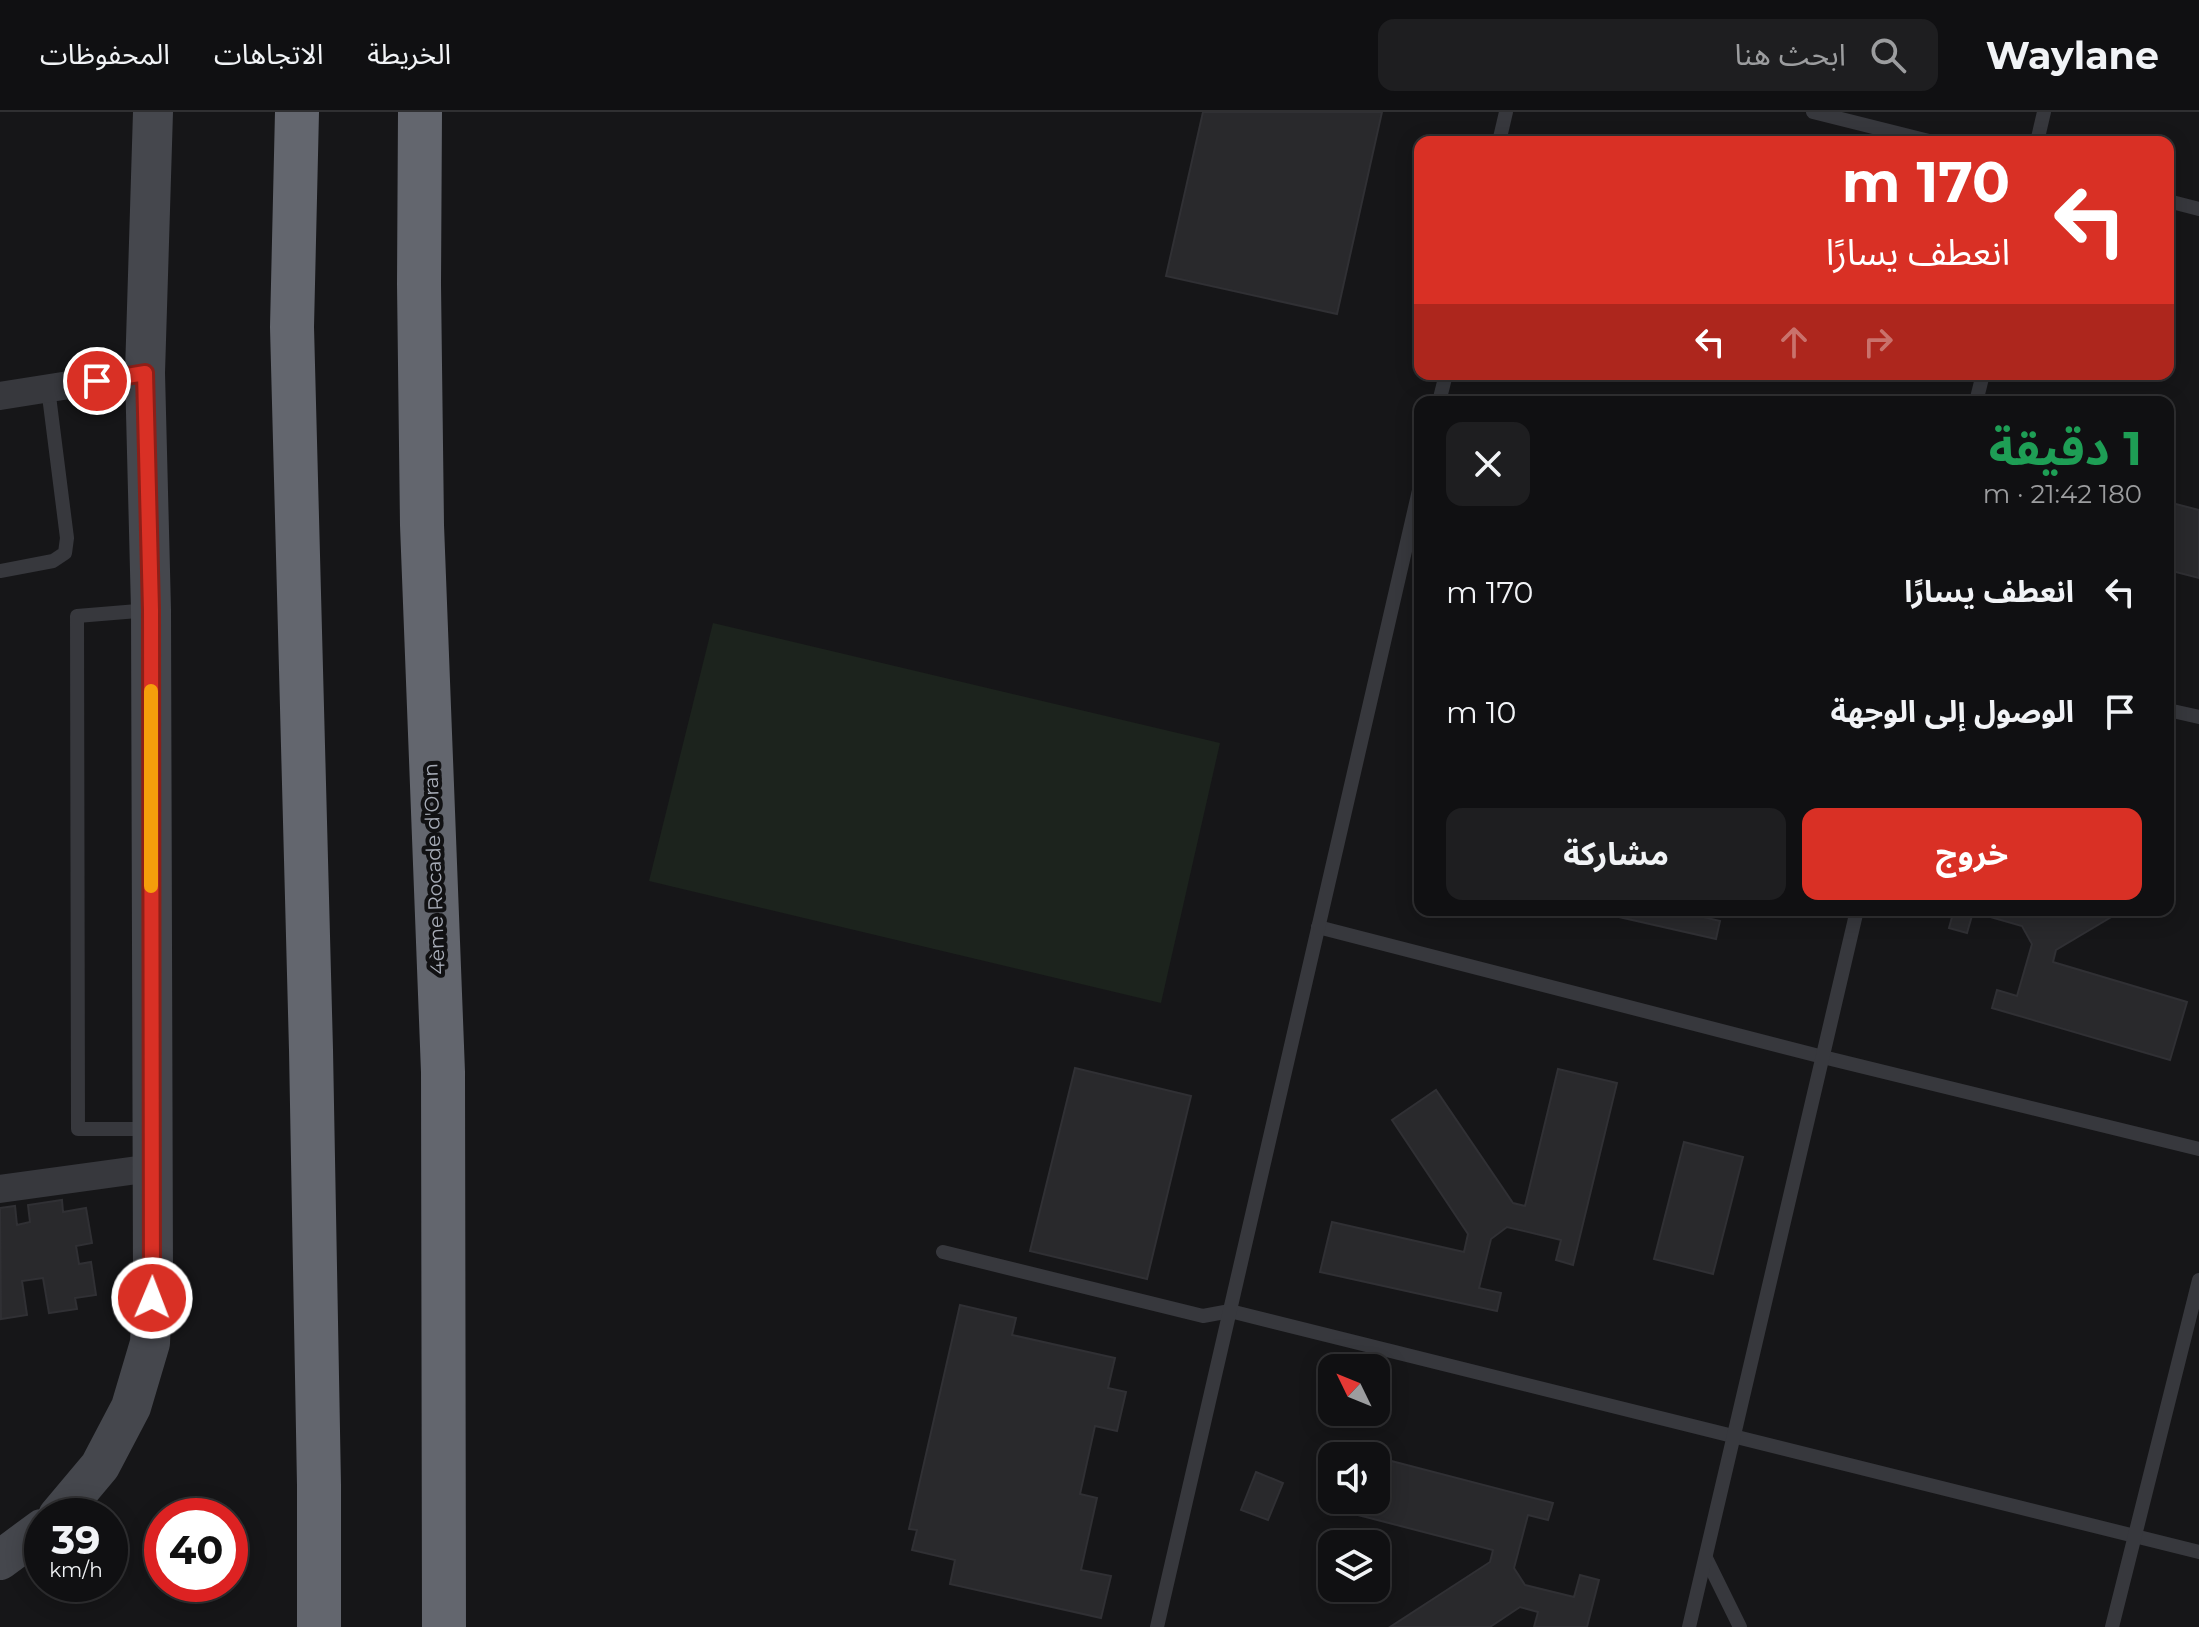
<!DOCTYPE html>
<html lang="ar">
<head>
<meta charset="utf-8">
<style>
	body { margin:0; font-family:Montserrat,"Noto Sans Arabic",sans-serif; background:#1e1e20; color:#f1f3f6; direction:rtl; height:100vh; display:flex; flex-direction:column; font-size:30px; white-space:nowrap }
	* { box-sizing:border-box; margin:0 }
	p { font-size:26px; color:#9c9d9f }
	.icon { flex:none; width:44px; height:44px; fill:none; stroke:currentColor; stroke-width:2; stroke-linecap:round; stroke-linejoin:round }
	.map { position:relative; flex:1; overflow:hidden; direction:ltr }
	.details { position:absolute; left:1414px; top:284px; width:760px; height:520px; display:flex; flex-direction:column; background:#101012; border-radius:16px; box-shadow:0 4px 20px #0003,0 0 0 2px #303032; direction:rtl }
	.details>* { flex:none }
	.guide { position:absolute; left:1414px; top:24px; width:760px; height:244px; border-radius:16px; box-shadow:0 4px 20px #0003,0 0 0 2px #303032; direction:rtl; background:#d93025; color:#fff; overflow:hidden }
	.needle { width:52px; rotate:313deg }
	.tools { position:absolute; left:1318px; top:1242px; display:grid; gap:16px }
	.tools a { display:grid; place-items:center; width:72px; height:72px; border-radius:16px; background:#101012; box-shadow:0 4px 20px #0003,0 0 0 2px #303032; font-size:40px }
	.speed { position:absolute; left:24px; top:1386px; display:flex; gap:16px; font-size:40px; font-weight:700; text-align:center }
	.speed>* { display:grid; place-content:center; width:104px; height:104px; border-radius:50%; background:#101012; box-shadow:0 4px 20px #0003,0 0 0 2px #303032; line-height:1 }
	.speed small { font-size:20px; font-weight:400 }
	.speed .limit { border:12px solid #d22; background:#fff; color:#111 }
	.pin { position:absolute; display:grid; place-items:center; width:68px; height:68px; color:#fff; margin:-34px; border:4px solid #fff; border-radius:50%; box-shadow:0 2px 8px #0007 }
	.me { position:absolute; width:88px; margin:-44px; rotate:1deg; stroke-linejoin:round; filter:drop-shadow(0 0 6px #0008) }
	.turn { display:flex; align-items:center; gap:28px; height:168px; padding:0 32px; font-size:36px }
	.turn .icon { width:104px; height:104px; stroke-width:2.5 }
	.turn b { display:block; font-size:56px; line-height:68px }
	.lanes { display:flex; align-items:center; height:76px; padding:0 32px; background:#0003; justify-content:center; gap:40px; direction:ltr }
	.lanes .off { opacity:.35 }
	.round { display:grid; place-items:center; flex:none; width:84px; height:84px; border-radius:16px; background:#1e1e20 }
	.overview { display:flex; align-items:center; justify-content:space-between; height:136px; padding:0 32px }
	h1 { font-size:48px; font-weight:700; line-height:60px; color:#1e9e55 }
	.button { display:flex; gap:16px; margin-top:auto; padding:16px 32px }
	.button a { flex:1; height:92px; border-radius:16px; background:#d93025; color:#fff; font-size:32px; font-weight:700; line-height:92px; text-align:center }
	.button a+a { background:#1e1e20; color:#f1f3f6 }
	ul { padding:0; list-style:none }
	li { display:flex; align-items:center; gap:24px; height:120px; padding:0 32px }
	li div { flex:1 }
	li b { display:block; font-size:30px }
	li em { font-style:normal }
	header { display:flex; align-items:center; gap:48px; box-sizing:border-box; height:112px; padding:0 40px; background:#101012; border-bottom:2px solid #303032 }
	header strong { font-size:38px }
	nav { display:flex; gap:44px; margin-inline-start:auto; font-size:28px }
	.search { width:560px; height:72px; background:#1e1e20; display:flex; align-items:center; gap:20px; box-sizing:border-box; padding:0 28px; border-radius:16px; color:#9c9d9f; font-size:30px }
	.map>svg:first-child { display:block }
	.green { fill:#1c231d }
	.building { fill:#29292c; stroke:#303034; stroke-width:2 }
	.lines { fill:none; stroke-linecap:round; stroke-linejoin:round }
	.lane { stroke:#37383d; stroke-width:14 }
	.street { stroke:#37383d; stroke-width:28 }
	.secondary { stroke:#45474d; stroke-width:40 }
	.highway { stroke:#63666e; stroke-width:44 }
	.route-casing { stroke:#8d1f18; stroke-width:20 }
	.route { stroke:#d93025; stroke-width:14 }
	.slow { stroke:#f59e0b; stroke-width:14 }
	.labels { text-anchor:middle; stroke-width:8; stroke-linejoin:round; paint-order:stroke }
	.street-label { font-size:20px; fill:#a8adb8; stroke:#111113 }
</style>
</head>
<body>
<header>
<strong>Waylane</strong>
<div class="search"><svg class="icon" aria-label="search" viewBox="0 0 24 24"><circle cx="10" cy="10" r="6"/><path d="M15 15l6 6"/></svg>ابحث هنا</div>
<nav><a>الخريطة</a><a>الاتجاهات</a><a>المحفوظات</a></nav>
</header>
<div class="map">
<svg width="2199" height="1515" viewBox="0 0 2199 1515">
	<rect width="100%" height="100%" fill="#161618"/>
	<path class="green" d="M713,511L1220,631L1161,891L649,769Z"/>
	<g class="building">
		<path d="M1203,0H1382L1337,202L1166,164Z"/>
		<path d="M2168,390L2199,398V466L2168,458Z"/>
		<path d="M1588,798H1700L1699,804L1720,809L1716,827Z"/>
		<path d="M1954,798H2123L2056,838L2053,850L2187,890L2170,948L1992,896L1997,878L2017,884L2032,832L2022,814L1973,800L1967,821L1949,816Z"/>
		<path d="M1075,956L1191,984L1147,1167L1030,1139Z"/>
		<path d="M1558,957L1617,971L1573,1153L1556,1148L1561,1128L1507,1115L1491,1127L1479,1176L1501,1181L1497,1199L1320,1160L1332,1110L1464,1140L1468,1122L1392,1008L1436,978L1513,1091L1525,1094Z"/>
		<path d="M1684,1030L1743,1045L1713,1162L1654,1147Z"/>
		<path d="M62,1088L63,1100L86,1096L92,1131L76,1134L79,1152L91,1150L96,1183L75,1186L77,1197L49,1201L43,1166L22,1169L27,1203L1,1207L0,1096L15,1094L17,1113L30,1110L28,1093Z"/>
		<path d="M960,1193L1016,1206L1012,1223L1115,1246L1108,1276L1126,1280L1117,1319L1095,1314L1080,1382L1097,1386L1081,1458L1111,1464L1101,1506L950,1472L955,1448L912,1438L917,1418L909,1417Z"/>
		<path d="M1376,1345L1553,1391L1548,1408L1528,1403L1514,1456L1525,1473L1574,1485L1580,1463L1599,1468L1587,1515H1534L1538,1500L1520,1495L1490,1515H1390L1490,1450L1493,1438L1358,1403L1362,1388H1376Z"/>
		<path d="M1256,1360L1283,1371L1268,1408L1241,1398Z"/>
	</g>
	<g class="lines">
		<g class="lane">
			<path d="M1813,0L1933,30"/>
			<path d="M1499,30L1506,0"/>
			<path d="M2037,30L2044,0"/>
			<path d="M2168,89L2199,97"/>
			<path d="M1439,290L1446,262"/>
			<path d="M1976,290L1983,262"/>
			<path d="M0,459L53,449L65,441L67,426L48,276"/>
			<path d="M150,498L77,504L78,1017H151"/>
			<path d="M2168,598L2199,605"/>
			<path d="M1318,815L1823,945L2199,1037"/>
			<path d="M943,1140L1203,1204L1230,1199L2199,1440"/>
			<path d="M1706,1446L1740,1515"/>
			<path d="M1157,1515L1420,374"/>
			<path d="M1689,1515L1857,798"/>
			<path d="M2112,1515L2199,1168"/>
		</g>
		<g class="street">
			<path d="M0,284L145,261"/>
			<path d="M0,1077L152,1056"/>
		</g>
		<g class="secondary">
			<path d="M58,1404L100,1354L131,1295L150,1231L153,1164L151,498L145,261L153,0"/>
			<path d="M0,1448L42,1417"/>
		</g>
		<g class="highway">
			<path d="M297,0L292,215L311,938L319,1373V1515"/>
			<path d="M420,0L419,172L422,413L443,960L444,1515"/>
		</g>
	</g>
	<g class="lines">
		<defs>
			<path id="route" d="M97,269L145,261L151,498L152,1186"/>
		</defs>
		<use href="#route" class="route-casing"/>
		<use href="#route" class="route"/>
		<path class="slow" d="M151,579V774"/>
	</g>
	<g class="labels">
		<g class="street-label">
			<text transform="translate(434 757) rotate(-92)" y="7">4ème Rocade d'Oran</text>
		</g>
	</g>
</svg>
<div class="tools">
<a><svg class="needle" viewBox="-14 -14 28 28"><path d="M0-13l5 13h-10z" fill="#e53935"/><path d="M0 13l5-13h-10z" fill="#9c9d9f"/></svg></a>
<a><svg class="icon" aria-label="sound" viewBox="0 0 24 24"><path d="M4 9h4l5-4v14l-5-4H4zM17 9q2 3 0 6"/></svg></a>
<a><svg class="icon" aria-label="layers" viewBox="0 0 24 24"><path d="M12 4l9 5-9 5-9-5zM3 14l9 5 9-5"/></svg></a>
</div>
<div class="speed"><div>39<small>km/h</small></div><div class="limit">40</div></div>
<div class="pin" style="left:97px;top:269px;background:#d93025"><svg class="icon" aria-label="arrive" viewBox="0 0 24 24"><path d="M6 21V4h12l-3 4 3 4H6"/></svg></div>
<svg class="me" style="left:152px;top:1186px" viewBox="-20 -20 40 40"><circle r="17" fill="#d93025" stroke="#fff" stroke-width="3"/><path d="M0-11L8 9 0 5-8 9z" fill="#fff"/></svg>
<div class="guide">
<div class="turn"><svg class="icon" aria-label="left" viewBox="0 0 24 24"><path d="M17 20v-9H6M10 6l-5 5 5 5"/></svg><div><b>170 m</b>انعطف يسارًا</div></div>
<div class="lanes"><svg class="icon" aria-label="left" viewBox="0 0 24 24"><path d="M17 20v-9H6M10 6l-5 5 5 5"/></svg><svg class="icon off" aria-label="ahead" viewBox="0 0 24 24"><path d="M12 20V5M6 11l6-6 6 6"/></svg><svg class="icon off" aria-label="right" viewBox="0 0 24 24"><path d="M7 20v-9h11M14 6l5 5-5 5"/></svg></div>
</div>
<section class="details">
<div class="overview"><div><h1>1 دقيقة</h1><p>180 m · 21:42</p></div><a class="round"><svg class="icon" aria-label="close" viewBox="0 0 24 24"><path d="M6 6l12 12M18 6L6 18"/></svg></a></div>
<ul>
<li><svg class="icon" aria-label="left" viewBox="0 0 24 24"><path d="M17 20v-9H6M10 6l-5 5 5 5"/></svg><div><b>انعطف يسارًا</b></div><em>170 m</em></li>
<li><svg class="icon" aria-label="arrive" viewBox="0 0 24 24"><path d="M6 21V4h12l-3 4 3 4H6"/></svg><div><b>الوصول إلى الوجهة</b></div><em>10 m</em></li>
</ul>
<div class="button"><a>خروج</a><a>مشاركة</a></div>
</section>
</div>
</body>
</html>
